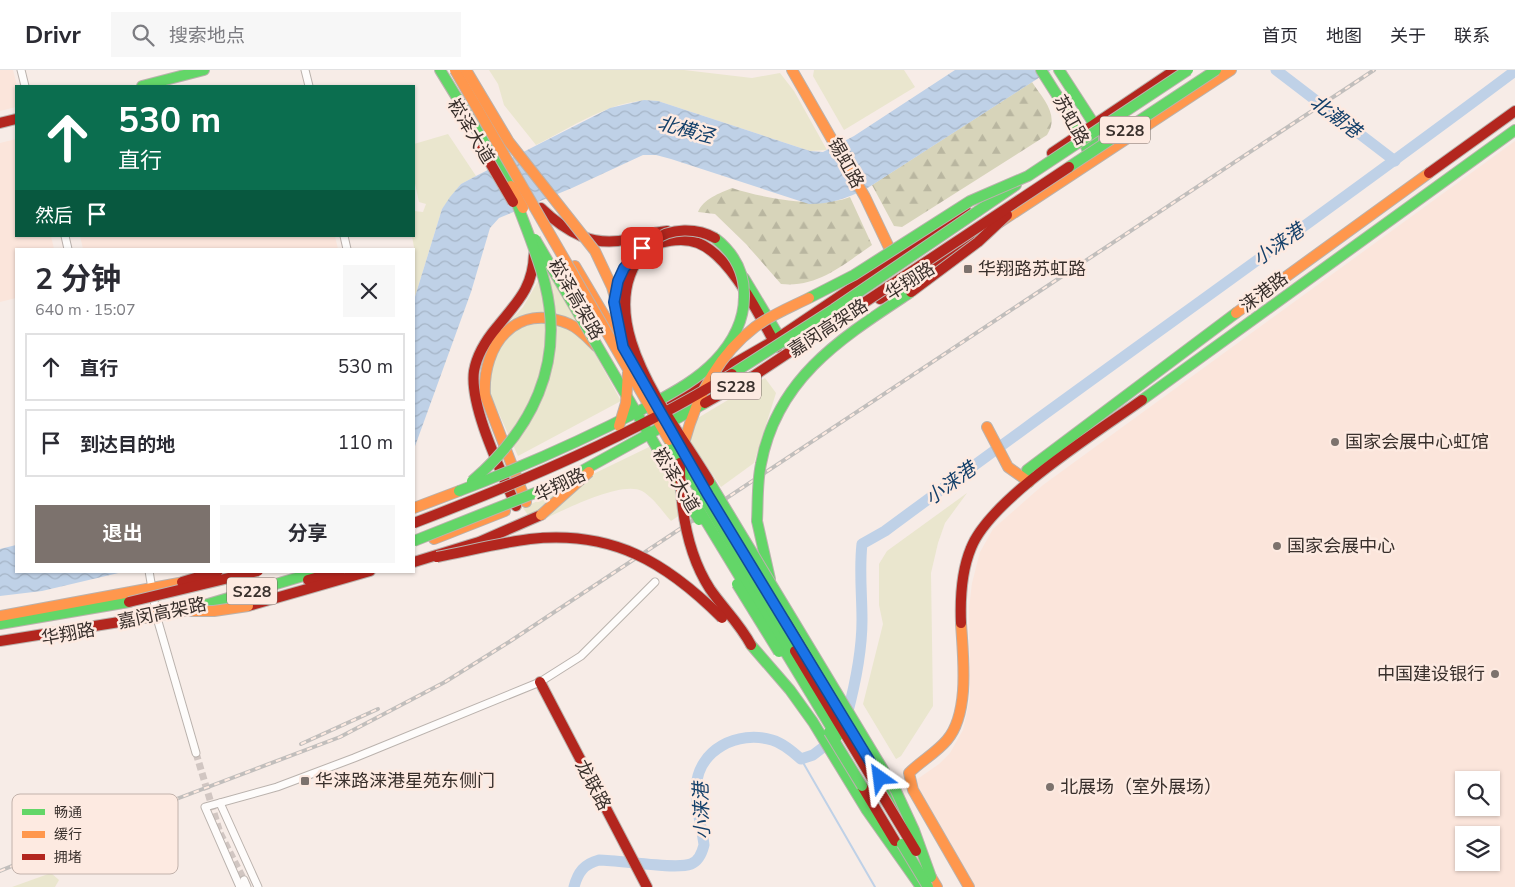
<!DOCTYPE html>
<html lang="zh">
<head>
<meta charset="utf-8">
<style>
	body { margin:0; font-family:"Nunito Sans","Noto Sans SC",sans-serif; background:#f7f7f7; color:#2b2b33; height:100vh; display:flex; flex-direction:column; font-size:19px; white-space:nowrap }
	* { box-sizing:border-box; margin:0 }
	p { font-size:16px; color:#7c7c81 }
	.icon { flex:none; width:28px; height:28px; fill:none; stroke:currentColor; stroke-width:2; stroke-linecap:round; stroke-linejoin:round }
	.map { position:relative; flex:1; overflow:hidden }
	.details { position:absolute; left:15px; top:178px; width:400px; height:325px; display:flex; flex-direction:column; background:#fff; border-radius:0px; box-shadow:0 1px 4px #0004 }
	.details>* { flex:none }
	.banner { position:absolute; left:15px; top:15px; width:400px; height:152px; border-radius:0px; box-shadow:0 1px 4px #0004; background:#0b6e4f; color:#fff; overflow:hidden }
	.tools { position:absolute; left:1455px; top:701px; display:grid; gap:10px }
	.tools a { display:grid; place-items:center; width:45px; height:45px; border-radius:0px; background:#fff; box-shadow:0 1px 4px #0004; font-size:25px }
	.pin { position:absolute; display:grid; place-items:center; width:42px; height:42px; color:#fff; margin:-21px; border-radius:10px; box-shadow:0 2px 8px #0006 }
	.me { position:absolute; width:55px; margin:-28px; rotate:329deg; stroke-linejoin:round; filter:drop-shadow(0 0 4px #0008) }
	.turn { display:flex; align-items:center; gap:18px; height:105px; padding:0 20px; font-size:22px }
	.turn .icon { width:65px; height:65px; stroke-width:2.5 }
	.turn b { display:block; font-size:35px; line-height:42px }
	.then { display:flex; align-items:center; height:48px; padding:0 20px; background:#0003; gap:10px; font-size:19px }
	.round { display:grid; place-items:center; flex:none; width:52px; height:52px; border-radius:0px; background:#f7f7f7 }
	.headline { display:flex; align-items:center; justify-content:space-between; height:85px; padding:0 20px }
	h1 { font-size:30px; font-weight:700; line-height:38px }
	.button { display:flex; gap:10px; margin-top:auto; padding:10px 20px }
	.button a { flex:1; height:58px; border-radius:0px; background:#7c726d; color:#fff; font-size:20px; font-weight:700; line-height:58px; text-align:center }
	.button a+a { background:#f7f7f7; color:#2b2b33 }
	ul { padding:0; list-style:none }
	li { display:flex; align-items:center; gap:15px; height:68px; margin:0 10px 8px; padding:0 10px; border:2px solid #e1e1e2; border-radius:0px }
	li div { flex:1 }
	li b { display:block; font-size:19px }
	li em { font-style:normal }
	header { display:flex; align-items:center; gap:30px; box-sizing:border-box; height:70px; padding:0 25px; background:#fff; border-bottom:1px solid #e1e1e2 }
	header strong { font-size:24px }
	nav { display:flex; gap:28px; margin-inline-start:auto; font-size:18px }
	.search { width:350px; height:45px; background:#f7f7f7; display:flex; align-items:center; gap:12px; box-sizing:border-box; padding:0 18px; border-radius:0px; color:#7c7c81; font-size:19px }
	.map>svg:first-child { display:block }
	.built { fill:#fbe5db; fill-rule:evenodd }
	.forest { fill:url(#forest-firs) }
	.park { fill:#eae6ce }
	.water { fill:url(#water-waves) }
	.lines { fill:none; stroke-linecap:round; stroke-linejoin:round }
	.stream { stroke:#bfd1e7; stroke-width:2 }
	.river { stroke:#bfd1e7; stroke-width:11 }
	.street-tunnel { stroke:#d1c6c2; stroke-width:7; stroke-dasharray:7 3.5; stroke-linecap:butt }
	.street-casing { stroke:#bab2ad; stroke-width:9 }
	.fast-casing { stroke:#bab2ad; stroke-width:12 }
	.slow-casing { stroke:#bab2ad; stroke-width:12 }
	.jam-casing { stroke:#bab2ad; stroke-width:12 }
	.street { stroke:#fefcfb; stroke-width:7 }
	.fast { stroke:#63d668; stroke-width:10 }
	.slow { stroke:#ff974d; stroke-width:10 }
	.jam { stroke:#b3261e; stroke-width:10 }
	.rail-casing { stroke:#c1bebc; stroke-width:4 }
	.rail { stroke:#fdeae1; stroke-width:2; stroke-dasharray:5.5; stroke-linecap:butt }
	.fast-bridge-casing { stroke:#bab2ad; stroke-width:12; stroke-linecap:butt }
	.slow-bridge-casing { stroke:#bab2ad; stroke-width:12; stroke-linecap:butt }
	.jam-bridge-casing { stroke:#bab2ad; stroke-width:12; stroke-linecap:butt }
	.fast-bridge { stroke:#63d668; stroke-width:10 }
	.slow-bridge { stroke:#ff974d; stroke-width:10 }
	.jam-bridge { stroke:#b3261e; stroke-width:10 }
	.route-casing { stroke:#114b97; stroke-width:12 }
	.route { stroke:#1a73e8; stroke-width:9 }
	.poi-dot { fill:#7c726d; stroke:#fdeae1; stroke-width:2 }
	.labels { text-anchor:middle; stroke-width:5; stroke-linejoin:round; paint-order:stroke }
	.shield { fill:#fdeae1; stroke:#746862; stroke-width:1 }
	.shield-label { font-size:16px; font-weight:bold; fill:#39302c }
	.street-label { font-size:18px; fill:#39302c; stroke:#fdeae1 }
	.poi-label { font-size:18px; fill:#39302c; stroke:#fdeae1; text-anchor:start }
	.water-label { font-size:19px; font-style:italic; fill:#133f69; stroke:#fdeae1 }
	.key { fill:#fdeae1; stroke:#c2b2ab; stroke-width:1 }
	.key-label { font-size:14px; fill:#39302c }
</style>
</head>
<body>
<header>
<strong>Drivr</strong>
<div class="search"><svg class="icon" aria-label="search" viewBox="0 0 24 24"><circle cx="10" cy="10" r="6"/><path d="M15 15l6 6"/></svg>搜索地点</div>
<nav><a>首页</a><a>地图</a><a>关于</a><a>联系</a></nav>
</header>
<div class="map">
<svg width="1515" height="817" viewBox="0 0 1515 817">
	<defs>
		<pattern id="forest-firs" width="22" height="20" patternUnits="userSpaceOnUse" patternTransform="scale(1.25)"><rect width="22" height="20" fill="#d7d4ba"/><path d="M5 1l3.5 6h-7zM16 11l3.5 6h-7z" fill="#b9b6a0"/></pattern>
		<pattern id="water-waves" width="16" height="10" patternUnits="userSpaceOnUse" patternTransform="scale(1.25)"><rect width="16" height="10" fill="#bfd1e7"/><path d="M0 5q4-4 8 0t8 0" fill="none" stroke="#a5b4c6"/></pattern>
	</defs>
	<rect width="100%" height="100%" fill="#f7ece7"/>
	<g class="built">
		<path d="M0,0H13L17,16L16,37L0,41Z"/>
		<path d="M16,69V166H51L54,179H16V228L0,232V73Z"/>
		<path d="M1515,71V817H974L916,719V710L939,694L950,683L963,660L970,628L969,538L972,513L980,482L993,459L1043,415ZM1464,710H1491V738H1464ZM1464,765H1491V792H1464Z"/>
		<path d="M80,166H335L338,179H83Z"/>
	</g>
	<g class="forest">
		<path d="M1032,12C1043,29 1060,45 1047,65L902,157L894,156L872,115Z"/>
		<path d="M732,118C762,128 821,139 850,127L872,175C844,194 818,218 781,214L746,174L715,144L698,142C703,129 720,123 732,118Z"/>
	</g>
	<g class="park">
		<path d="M489,0H684L752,8L780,3L794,21L827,80L810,81L658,31C616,26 573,57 536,75L504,35L498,14Z"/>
		<path d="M814,0H904L915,17L844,60L813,6Z"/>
		<path d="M448,64L476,106L461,114L442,139L414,230L415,183L412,166H414V141L423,142L426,134L419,132L414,109V74Z"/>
		<path d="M547,196L621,331L518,386L488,319L491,294L504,258L523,237Z"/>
		<path d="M765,308L776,323L754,393L721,417L681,358Z"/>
		<path d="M649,377L689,439L671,451C662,441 654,428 642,421C621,410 562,441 540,451L528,445L523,438Z"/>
		<path d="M967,423L945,453L938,473L931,503L933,636L901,686L896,689L863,634L883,554L879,535V494L887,481Z"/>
		<path d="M51,803L59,810L55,817H12Z"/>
	</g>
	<g class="water">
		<path d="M955,0H1051L866,119C847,128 831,134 809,134L671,89L656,85H643L572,118L499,148L490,158L471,222L414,379V230L442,139L450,127L461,114L476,106L610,38L644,30L658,31L810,81L823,82L854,66Z"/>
		<path d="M16,475V501H127L42,521L0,526V479Z"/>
	</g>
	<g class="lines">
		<path class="stream" d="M801,689L875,817"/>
		<g class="river">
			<path d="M1276,0L1395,91"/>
			<path d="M847,645C855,615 862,582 862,550C862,524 859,500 862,474L885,461C1094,306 1307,157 1515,1"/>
			<path d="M574,817C578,802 584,794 599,790C620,790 675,800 691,794C699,791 702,783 704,775C702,757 695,736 696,718C698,679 738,660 772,670C783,673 793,682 801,689L813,685L834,669"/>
		</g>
		<path class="street-tunnel" d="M196,683L220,763L244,810"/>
		<defs>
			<g id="street">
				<path d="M21,0L25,16"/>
				<path d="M305,0L309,16"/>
				<path d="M65,166L68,179"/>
				<path d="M344,166L347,179"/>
				<path d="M149,501L157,548L196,683"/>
				<path d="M220,733L258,817"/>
				<path d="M244,810L247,817"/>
				<path d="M240,817L205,737L277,717L354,688L540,612L581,586L655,512"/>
			</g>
			<g id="fast">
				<path d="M440,0L511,116"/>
				<path d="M1041,0L1081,63L1091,90"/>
				<path d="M1059,0L1094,54L1092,88"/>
				<path d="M142,16L204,0"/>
				<path d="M978,141L1016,115"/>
				<path d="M744,208L783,273"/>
				<path d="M1142,330L1515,60"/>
				<path d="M1029,412L1027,400L1236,243"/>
				<path d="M757,451L770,509"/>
				<path d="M191,539L320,501"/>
				<path d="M0,554L129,532"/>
				<path d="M751,575L790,620L813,652L866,739L921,817"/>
				<path d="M880,708L901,745"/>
			</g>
			<g id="slow">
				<path d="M792,0L865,127L894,188"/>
				<path d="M1000,152L1231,0"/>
				<path d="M575,196L623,277"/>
				<path d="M1236,243L1429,103"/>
				<path d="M621,268C614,234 610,211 636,185"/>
				<path d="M987,357L1008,397L1029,412"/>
				<path d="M526,432L485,325C482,275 516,231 569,254C579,258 588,268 596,276"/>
				<path d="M414,438L459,421"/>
				<path d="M434,469L505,441"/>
				<path d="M0,546L190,511"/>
				<path d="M961,553C963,587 970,643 947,670C936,683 921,691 909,703L913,720L969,817"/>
				<path d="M931,807L937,817"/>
			</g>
			<g id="jam">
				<path d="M0,53L16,49"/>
				<path d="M1052,83L1175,0"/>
				<path d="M1429,103L1515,41"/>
				<path d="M541,138C566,162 593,178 629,169C642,166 654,162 667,161"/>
				<path d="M652,175C667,171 683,167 698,173C731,186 760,247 777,277"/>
				<path d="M880,229L976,168"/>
				<path d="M655,339L775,270L966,141"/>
				<path d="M516,436C502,403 469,336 474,301C477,284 486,270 497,257C517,232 533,218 534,184"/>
				<path d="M414,492L479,472L541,445"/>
				<path d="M308,510L340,501"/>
				<path d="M248,536L370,501"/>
				<path d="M961,553C960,528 961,502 971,478C990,429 1097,362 1142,330"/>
				<path d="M0,571L132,550"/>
				<path d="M540,612L647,817"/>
				<path d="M862,716L895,771"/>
			</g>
		</defs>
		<use href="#street" class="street-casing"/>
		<use href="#fast" class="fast-casing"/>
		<use href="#slow" class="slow-casing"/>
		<use href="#jam" class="jam-casing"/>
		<use href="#street" class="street"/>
		<use href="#fast" class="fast"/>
		<use href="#slow" class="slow"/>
		<use href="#jam" class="jam"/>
		<defs>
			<g id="rail">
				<path d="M301,674L378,639"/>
				<path d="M0,801L179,728L340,667L445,612L509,572L1374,0"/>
			</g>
		</defs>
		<use href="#rail" class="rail-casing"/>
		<use href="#rail" class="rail"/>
		<defs>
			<g id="fast-bridge">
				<path d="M1069,97L1216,0"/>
				<path d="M535,169L699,450"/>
				<path d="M809,228L854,205L970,131L1028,106L1188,0"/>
				<path d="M732,304L834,239L978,141"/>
				<path d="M676,368L785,550"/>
				<path d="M669,370L795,581"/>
				<path d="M472,411C532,360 565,294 545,214C538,186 526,158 516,131"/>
				<path d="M709,411L896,721L914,760L931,807"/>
				<path d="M459,421C522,397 583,370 643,339C668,325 695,312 715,291C732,273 744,252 744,227C745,202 734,183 715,168"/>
				<path d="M698,438L837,667"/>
				<path d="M757,451C758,432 757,412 761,394C777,307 843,267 911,222"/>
				<path d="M414,471L560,413L705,333"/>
				<path d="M737,514L779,582"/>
				<path d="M829,662L862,716"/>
				<path d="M902,774L928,817"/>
			</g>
			<g id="slow-bridge">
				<path d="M455,0L669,370"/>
				<path d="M466,0L509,72L595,181L612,217L620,245"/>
				<path d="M511,116L523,138"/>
				<path d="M623,277L641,308"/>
				<path d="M619,356L626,333L628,302"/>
				<path d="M684,373C696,329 717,286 755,257C771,245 791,237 809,228"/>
				<path d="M541,445L589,402"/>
				<path d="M132,550L183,541H214L248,536"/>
			</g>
			<g id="jam-bridge">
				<path d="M482,79L513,132"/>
				<path d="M911,222L978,172L1007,145"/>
				<path d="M705,333L755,305L1069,97"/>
				<path d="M680,393C680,436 686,482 710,519C723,538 740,554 751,575"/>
				<path d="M709,411C671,347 578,238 654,171C670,157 698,158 715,168"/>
				<path d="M414,453C524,411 632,365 732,304"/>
				<path d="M437,487C468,481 499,473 530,469C612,460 666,492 722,548"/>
				<path d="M182,512L218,501"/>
				<path d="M129,532L258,501"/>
				<path d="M785,550L880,708"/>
				<path d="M795,581L916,781"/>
			</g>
		</defs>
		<use href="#fast-bridge" class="fast-bridge-casing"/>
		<use href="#slow-bridge" class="slow-bridge-casing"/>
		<use href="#jam-bridge" class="jam-bridge-casing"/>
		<use href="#fast-bridge" class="fast-bridge"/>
		<use href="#slow-bridge" class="slow-bridge"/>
		<use href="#jam-bridge" class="jam-bridge"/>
	</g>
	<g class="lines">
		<defs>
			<path id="route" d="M642,178L624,198L618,211L614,232L623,277L708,425L880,708"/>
		</defs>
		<use href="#route" class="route-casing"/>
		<use href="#route" class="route"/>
	</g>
	<g class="poi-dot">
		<rect x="963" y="194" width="10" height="10" rx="2.5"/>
		<circle cx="1335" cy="372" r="5"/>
		<circle cx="1277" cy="476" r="5"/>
		<circle cx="1495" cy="604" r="5"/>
		<rect x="300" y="706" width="10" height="10" rx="2.5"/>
		<circle cx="1050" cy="717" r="5"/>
	</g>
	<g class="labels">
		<g class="shield">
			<rect x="1100" y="46.5" width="50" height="27" rx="4"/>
			<rect x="711" y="302.5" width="50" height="27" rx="4"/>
			<rect x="227" y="507.5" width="50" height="27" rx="4"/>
		</g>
		<g class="shield-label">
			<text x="1125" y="66">S228</text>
			<text x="736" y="322">S228</text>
			<text x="252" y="527">S228</text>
		</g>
		<g class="street-label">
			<text transform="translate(1071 50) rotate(61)" y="6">苏虹路</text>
			<text transform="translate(471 61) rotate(59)" y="6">崧泽大道</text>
			<text transform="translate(846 93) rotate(61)" y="6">锡虹路</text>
			<text transform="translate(910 211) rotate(-32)" y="6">华翔路</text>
			<text transform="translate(1264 222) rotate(-37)" y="6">涞港路</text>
			<text transform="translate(576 229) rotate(60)" y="6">崧泽高架路</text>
			<text transform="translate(828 258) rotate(-33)" y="6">嘉闵高架路</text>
			<text transform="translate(676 410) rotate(59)" y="6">崧泽大道</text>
			<text transform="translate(560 415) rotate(-26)" y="6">华翔路</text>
			<text transform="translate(162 543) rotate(-12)" y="6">嘉闵高架路</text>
			<text transform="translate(68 564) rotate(-10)" y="6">华翔路</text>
			<text transform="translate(593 715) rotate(62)" y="6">龙联路</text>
		</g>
		<g class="poi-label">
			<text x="978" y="205">华翔路苏虹路</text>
			<text x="1345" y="378">国家会展中心虹馆</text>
			<text x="1287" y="482">国家会展中心</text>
			<text x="1485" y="610" text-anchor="end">中国建设银行</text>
			<text x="315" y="717">华涞路涞港星苑东侧门</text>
			<text x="1060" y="723">北展场（室外展场）</text>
		</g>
		<g class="water-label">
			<text transform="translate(1336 46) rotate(37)" y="7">北潮港</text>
			<text transform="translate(686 59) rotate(15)" y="7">北横泾</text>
			<text transform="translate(1278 174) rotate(-35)" y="7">小涞港</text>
			<text transform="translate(950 413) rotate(-36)" y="7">小涞港</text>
			<text transform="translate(701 741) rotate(-92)" y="7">小涞港</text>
		</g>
	</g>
	<rect x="12" y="724" width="166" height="80" rx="8" class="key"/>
	<rect x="22" y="739" width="23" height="6" fill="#63d668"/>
	<rect x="22" y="761" width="23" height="7" fill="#ff974d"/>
	<rect x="22" y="784" width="23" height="6" fill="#b3261e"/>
	<g class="key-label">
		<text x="54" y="747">畅通</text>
		<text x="54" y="769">缓行</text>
		<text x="54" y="792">拥堵</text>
	</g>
</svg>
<div class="tools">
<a><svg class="icon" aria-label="search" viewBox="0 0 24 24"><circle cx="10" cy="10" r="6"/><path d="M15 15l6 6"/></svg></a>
<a><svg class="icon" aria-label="layers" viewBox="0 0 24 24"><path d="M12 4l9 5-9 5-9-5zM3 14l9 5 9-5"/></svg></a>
</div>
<div class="pin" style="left:642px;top:178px;background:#d93025"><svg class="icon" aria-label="arrive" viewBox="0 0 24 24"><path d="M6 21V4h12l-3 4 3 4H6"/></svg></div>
<svg class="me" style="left:880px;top:708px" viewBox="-20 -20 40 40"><path d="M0-17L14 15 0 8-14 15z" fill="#1a73e8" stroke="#fff" stroke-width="4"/></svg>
<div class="banner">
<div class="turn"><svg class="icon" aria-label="ahead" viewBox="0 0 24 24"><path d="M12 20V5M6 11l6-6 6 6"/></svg><div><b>530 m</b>直行</div></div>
<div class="then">然后<svg class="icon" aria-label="arrive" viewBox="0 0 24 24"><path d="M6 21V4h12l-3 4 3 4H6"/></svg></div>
</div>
<section class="details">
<div class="headline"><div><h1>2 分钟</h1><p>640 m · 15:07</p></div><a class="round"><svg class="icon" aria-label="close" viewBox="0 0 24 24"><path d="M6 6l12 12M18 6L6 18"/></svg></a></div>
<ul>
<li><svg class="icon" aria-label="ahead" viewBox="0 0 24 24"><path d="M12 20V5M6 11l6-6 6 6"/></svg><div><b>直行</b></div><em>530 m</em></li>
<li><svg class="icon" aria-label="arrive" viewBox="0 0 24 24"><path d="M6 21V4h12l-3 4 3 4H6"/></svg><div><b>到达目的地</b></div><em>110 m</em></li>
</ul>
<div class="button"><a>退出</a><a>分享</a></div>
</section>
</div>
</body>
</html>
